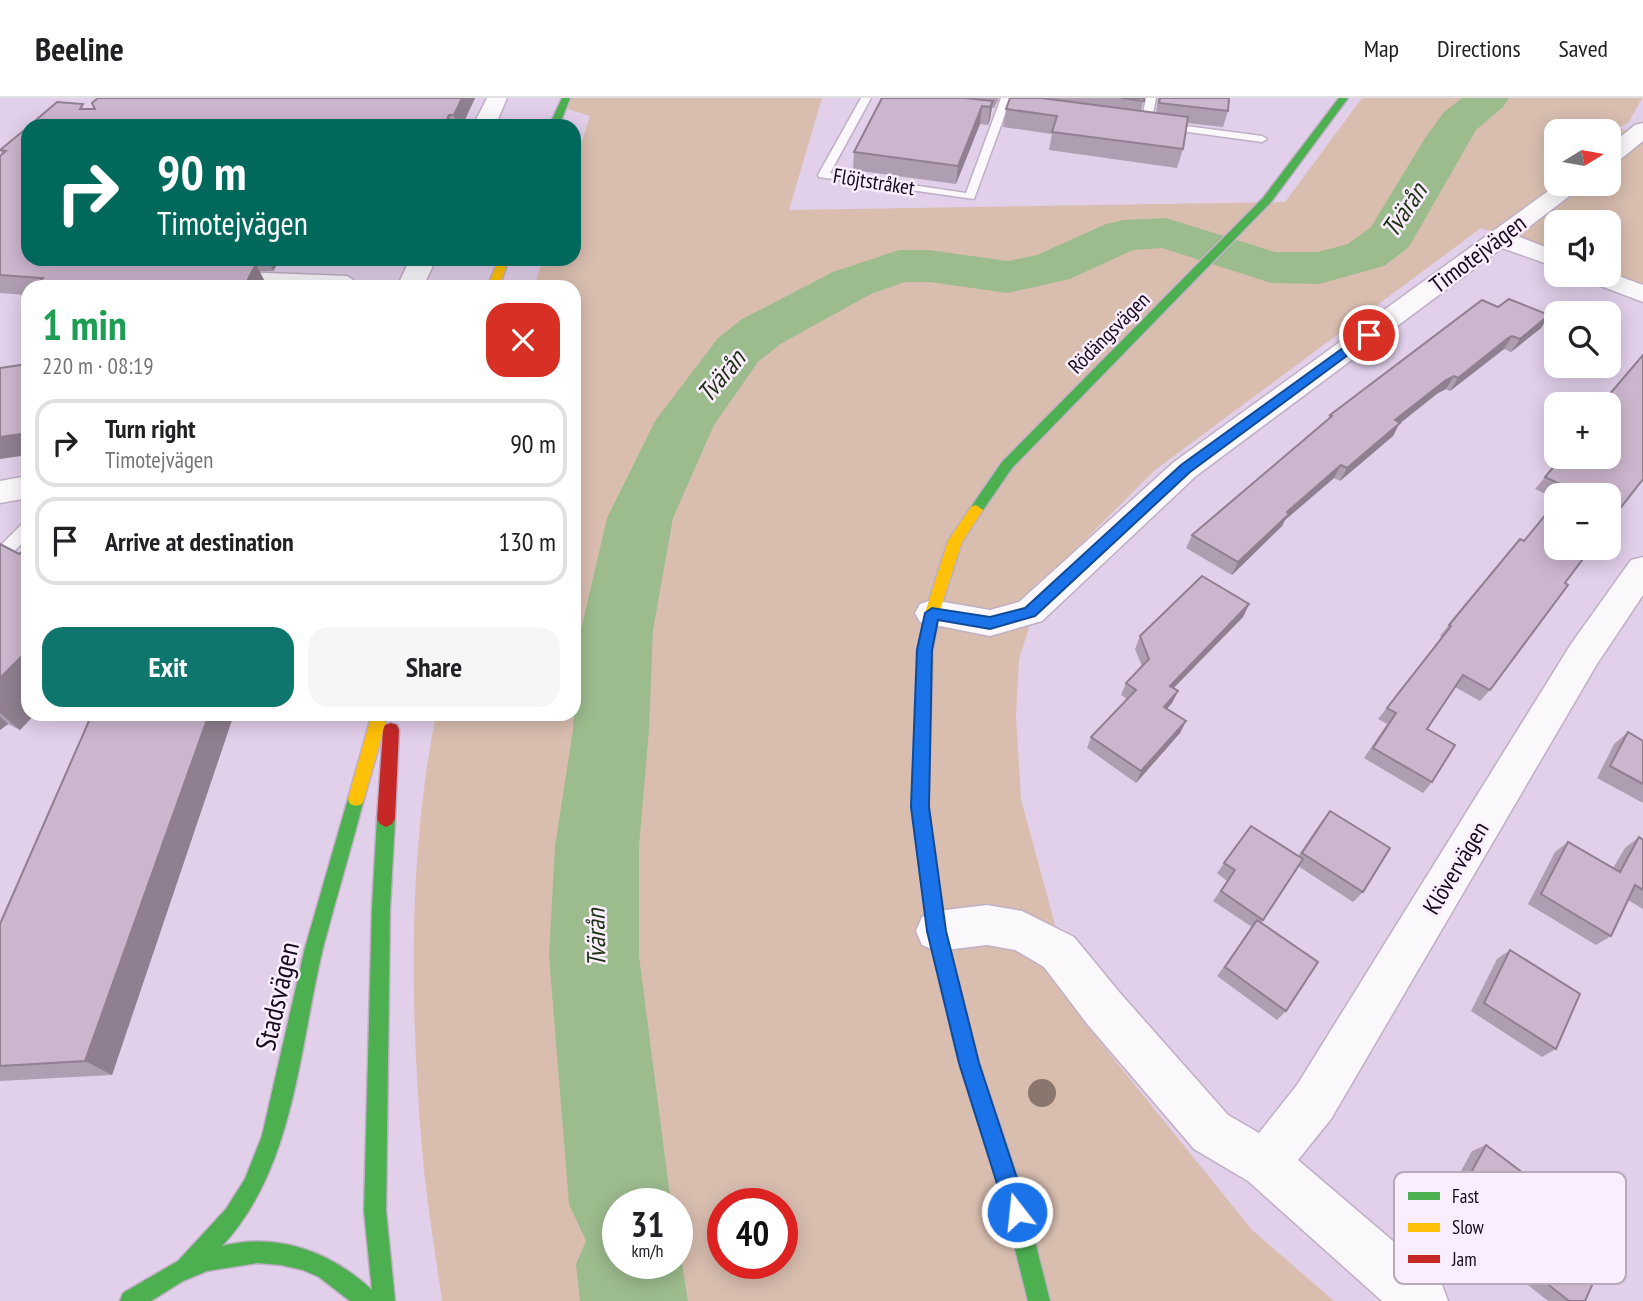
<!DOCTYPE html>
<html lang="en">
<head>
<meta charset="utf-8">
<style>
	body { margin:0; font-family:"PT Sans Narrow",sans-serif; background:#f6f6f6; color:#202124; height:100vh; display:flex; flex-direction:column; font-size:26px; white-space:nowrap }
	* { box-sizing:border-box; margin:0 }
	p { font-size:23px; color:#757577 }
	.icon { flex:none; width:38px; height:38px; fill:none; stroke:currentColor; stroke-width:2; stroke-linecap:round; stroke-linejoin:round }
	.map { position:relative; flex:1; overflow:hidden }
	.sheet { position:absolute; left:21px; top:182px; width:560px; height:441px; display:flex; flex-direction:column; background:#fff; border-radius:21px; box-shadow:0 4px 18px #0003 }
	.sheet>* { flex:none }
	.guide { position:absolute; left:21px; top:21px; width:560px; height:147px; border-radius:21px; box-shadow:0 4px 18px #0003; background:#00695c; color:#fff; overflow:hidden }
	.needle { width:46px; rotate:79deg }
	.fabs { position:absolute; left:1544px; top:21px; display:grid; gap:14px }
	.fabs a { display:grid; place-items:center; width:77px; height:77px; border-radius:14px; background:#fff; box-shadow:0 4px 18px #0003; font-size:35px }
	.speed { position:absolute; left:602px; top:1090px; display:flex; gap:14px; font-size:35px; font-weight:700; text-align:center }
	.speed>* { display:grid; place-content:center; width:91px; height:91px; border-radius:50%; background:#fff; box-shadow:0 4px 18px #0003; line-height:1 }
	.speed small { font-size:18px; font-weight:400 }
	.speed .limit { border:10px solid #d22; background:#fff; color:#111 }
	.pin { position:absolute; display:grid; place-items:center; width:60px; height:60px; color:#fff; margin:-30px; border:4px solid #fff; border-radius:50%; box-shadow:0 2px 7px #0007 }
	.me { position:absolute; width:77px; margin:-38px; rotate:344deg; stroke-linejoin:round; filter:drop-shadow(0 0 5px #0008) }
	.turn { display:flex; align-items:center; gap:24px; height:147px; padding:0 21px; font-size:32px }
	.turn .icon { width:91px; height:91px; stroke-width:2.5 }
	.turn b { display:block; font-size:49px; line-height:60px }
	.round { display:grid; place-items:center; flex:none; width:74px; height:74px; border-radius:21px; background:#f6f6f6 }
	.overview { display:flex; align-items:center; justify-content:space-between; height:119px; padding:0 21px }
	h1 { font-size:42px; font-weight:700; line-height:52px; color:#1e9e55 }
	.button { display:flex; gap:14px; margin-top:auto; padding:14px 21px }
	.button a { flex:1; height:80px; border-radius:21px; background:#0f766e; color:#fff; font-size:28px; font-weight:700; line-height:80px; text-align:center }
	.button a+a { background:#f6f6f6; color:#202124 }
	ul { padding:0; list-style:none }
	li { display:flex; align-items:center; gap:21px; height:88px; margin:0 14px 10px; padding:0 7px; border:4px solid #e0e0e0; border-radius:21px }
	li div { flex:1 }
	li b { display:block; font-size:26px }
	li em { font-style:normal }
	header { display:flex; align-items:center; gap:42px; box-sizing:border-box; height:98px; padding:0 35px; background:#fff; border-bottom:2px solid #e0e0e0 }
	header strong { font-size:33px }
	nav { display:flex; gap:38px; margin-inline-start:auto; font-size:24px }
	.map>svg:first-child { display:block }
	.green { fill:#d9beb0; fill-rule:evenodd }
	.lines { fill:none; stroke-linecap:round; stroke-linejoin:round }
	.river { fill:#9dbc8e; fill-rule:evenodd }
	.lane-casing { stroke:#bfafc5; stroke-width:3 }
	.street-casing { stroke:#bfafc5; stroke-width:3 }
	.fast-casing { stroke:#bfafc5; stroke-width:3 }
	.slow-casing { stroke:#bfafc5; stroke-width:3 }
	.jam-casing { stroke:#bfafc5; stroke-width:3 }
	.lane { fill:#fbf8fc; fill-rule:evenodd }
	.street { fill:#fbf8fc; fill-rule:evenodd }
	.fast { fill:#4caf50; fill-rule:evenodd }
	.slow { fill:#ffc107; fill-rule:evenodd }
	.jam { fill:#c62828; fill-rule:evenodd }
	.tree { fill:#8b766d }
	.wall { fill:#af9db1 }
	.shaded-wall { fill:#8f7f90 }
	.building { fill:#ccb6ce; stroke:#8f7f90; stroke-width:2 }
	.route { fill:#1a73e8; stroke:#114b97; stroke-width:2 }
	.labels { text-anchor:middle; stroke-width:5; stroke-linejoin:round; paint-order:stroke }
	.far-street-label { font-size:21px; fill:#16091b; stroke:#faeefe }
	.street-label { font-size:24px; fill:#16091b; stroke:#faeefe }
	.water-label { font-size:26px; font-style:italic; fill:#1c3111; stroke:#faeefe }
	.near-street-label { font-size:28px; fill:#16091b; stroke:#faeefe }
	.key { fill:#faeefe; stroke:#b6a9ba; stroke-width:2 }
	.key-label { font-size:19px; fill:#16091b }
</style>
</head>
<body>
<header>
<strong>Beeline</strong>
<nav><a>Map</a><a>Directions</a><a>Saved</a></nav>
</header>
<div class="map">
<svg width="1643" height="1203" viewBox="0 0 1643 1203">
	<rect width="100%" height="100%" fill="#e2cfea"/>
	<path class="green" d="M562,0H822L789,112L1285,104L1362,0H1642L1629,24L1619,30L1643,39V191L1606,177H1608V124H1556V158L1481,130L1155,372L1044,483L1019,561L1016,618L1021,701L1080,919L1252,1132L1334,1203H442C435,1152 426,1101 422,1050C410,906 408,758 436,616H574V189H534L543,161H574V67L590,18L561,9ZM1556,33H1608V86H1556ZM618,1106H677V1166H618ZM723,1106H782V1166H723Z"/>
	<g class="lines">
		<path class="river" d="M1462,0H1509L1503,9L1476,32L1409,149L1384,168L1319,186L1271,185L1162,150L1133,152L1070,181L1008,195L929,184H905L871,196L782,245L758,264L714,327L673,420L653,532L649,632L639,748V858L671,1106H618V1166H677V1155L682,1166L688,1203H580L576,1166L586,1143L569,1106L549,858L555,748L573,632L581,532L607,420L655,323L718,240L742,221L833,174L899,152H929L1008,163L1037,157L1106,126L1124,122L1166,120L1275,154H1318L1348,146L1371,129L1425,40L1444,14Z"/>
		<defs>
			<g id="lane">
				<path d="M861,0H871L830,75L966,95L1001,0H1011L974,101L819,79L818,77Z"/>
				<path d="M1146,0H1156L1151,26L1146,29L1141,26Z"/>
				<path d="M1163,25L1262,38L1267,41L1262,44L1159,30L1158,28Z"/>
				<path d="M239,174L347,178L353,182L347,186L235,181L233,178Z"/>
				<path d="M28,424V439L6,462L0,464V448L23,425Z"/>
			</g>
			<g id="street">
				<path d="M487,0H507L495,28H473Z"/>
				<path d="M1643,25V43L1616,65L1608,67V49L1635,27Z"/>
				<path d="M1558,86H1585L1517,138L1556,153V169L1502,150L1196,378L1042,523L990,538L920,524L915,515L920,506L932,502L990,512L1019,504L1174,364Z"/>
				<path d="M410,161H436L423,189H397Z"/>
				<path d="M1608,174L1643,187V204L1585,182L1581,177H1608Z"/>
				<path d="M28,378V400L0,405V383Z"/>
				<path d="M1643,459V497L1597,566L1331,1021L1298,1062L1441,1184L1448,1203H1382L1248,1083L1194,1051L1088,927L1044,869L1015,852L987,847L937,853L922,847L916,833L922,819L937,813L987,807L1022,813L1074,839L1120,895L1228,1017L1259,1035L1297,987L1571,546L1631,462Z"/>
			</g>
			<g id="fast">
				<path d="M562,0H570L559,28H549Z"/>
				<path d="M1339,0H1348L1271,104L1012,370L981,415H971L969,412L971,409L1002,364L1263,100Z"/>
				<path d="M356,694L362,696L364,701C351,751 336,800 323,850C299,949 295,1070 222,1148C278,1134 331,1154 372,1192L364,1113L372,810L377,721L380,716L386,713L392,716L395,721L390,810L386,1113L395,1203H350L319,1179L303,1172L281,1167L257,1165L207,1173L183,1183L151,1203H120L123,1195L178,1163L226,1111L245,1081L262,1038L305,850L348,701L350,696Z"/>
				<path d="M929,765L935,767L938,773L946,833L979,965L1022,1092L1050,1203H1028L1000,1092L959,965L928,833L920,773L923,767Z"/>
			</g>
			<g id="slow">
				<path d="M499,161H509L499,189H487Z"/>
				<path d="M976,407L983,412L962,444L939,515L933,552L928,709L938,773L935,779L929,781L923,779L920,773L912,709L917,552L925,515L948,443L971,409Z"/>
				<path d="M372,616H388L364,701L362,706L356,708L350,706L348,701Z"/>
			</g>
			<path id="jam" d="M391,625L397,627L399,632L395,721L392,726L386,729L380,726L377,721L383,632L385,627Z"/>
		</defs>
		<use href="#lane" class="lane-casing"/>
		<use href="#street" class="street-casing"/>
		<use href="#fast" class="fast-casing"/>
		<use href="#slow" class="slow-casing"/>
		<use href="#jam" class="jam-casing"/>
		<use href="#lane" class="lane"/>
		<use href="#street" class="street"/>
		<use href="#fast" class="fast"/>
		<use href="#slow" class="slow"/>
		<use href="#jam" class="jam"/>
	</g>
	<circle class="tree" cx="1042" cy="995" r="14"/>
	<g class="wall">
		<path d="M98,0H475L462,28H29L86,11H95Z"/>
		<path d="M882,0H999L994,10H992L990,21L988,27L980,26L956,86L853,72L854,54Z"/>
		<path d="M1010,0H1144L1141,13L1156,15L1158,0H1229L1228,13L1223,29L1187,25L1183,51L1177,70L1049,52L1052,36L1003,29L1006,11Z"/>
		<path d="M28,29V161H281L273,173H259L266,186L264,189H28V201L26,197L0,195V58L2,56L0,52Z"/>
		<path d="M1498,209L1549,217L1541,230L1511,254L1504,251L1450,293L1446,291L1438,295L1399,326L1393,338L1340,383L1334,380L1285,422L1282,428L1232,477L1186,450L1192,437L1327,323L1330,317Z"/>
		<path d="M1643,257L1608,397H1556V401L1535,391L1545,379L1608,306H1601Z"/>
		<path d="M1520,441L1490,592L1480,603L1455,589L1427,631L1432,684L1423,695L1364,660L1387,626L1378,621L1442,540L1440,538L1449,527Z"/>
		<path d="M0,446L28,616H35L20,632L8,626L0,632Z"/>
		<path d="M1249,506L1243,519L1173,590L1178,593L1172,605L1167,611L1186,623L1180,635L1136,685L1087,650L1091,639L1127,601L1121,597L1126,585L1142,568L1135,551L1140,538Z"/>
		<path d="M92,616H234L112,977L0,983V826Z"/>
		<path d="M1628,634L1643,643V705L1597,680L1614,646Z"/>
		<path d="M1330,713L1363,794L1353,804L1298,768L1261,825L1286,913L1277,922L1217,878L1252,829L1213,803L1227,783L1217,775L1251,728L1298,758L1321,724Z"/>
		<path d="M1639,739L1643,742V811L1628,802L1611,838L1596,847L1528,806L1555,754L1568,744L1613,770L1625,750Z"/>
		<path d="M1510,852L1556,951L1542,959L1471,913L1497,861Z"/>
		<path d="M1486,1047L1585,1203H1548L1438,1115L1472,1053Z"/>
	</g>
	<g class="shaded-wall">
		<path d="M462,0H475L462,28H457L454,17Z"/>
		<path d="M993,3L990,21L988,27L990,9Z"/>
		<path d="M982,8L980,26L956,86L958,68Z"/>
		<path d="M449,17L452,28H444Z"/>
		<path d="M168,161H181L186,170L179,175Z"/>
		<path d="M268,161H281L273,173Z"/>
		<path d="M256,166L266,186L264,189H244Z"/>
		<path d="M1549,217L1541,230L1511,254L1520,241Z"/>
		<path d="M1512,238L1504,251L1450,293L1458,280Z"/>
		<path d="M1454,278L1446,291L1438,295L1399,326L1393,338L1340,383L1347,370L1395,322L1446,282Z"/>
		<path d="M28,335V357L0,361V339Z"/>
		<path d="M1341,367L1334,380L1285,422L1282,428L1232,477L1238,464L1287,414Z"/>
		<path d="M1249,506L1243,519L1164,600L1170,588Z"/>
		<path d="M28,552V616H35L20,632L0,615V580Z"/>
		<path d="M1178,593L1172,605L1158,620L1164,609Z"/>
		<path d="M209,616H234L112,977L85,963Z"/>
		<path d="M0,618L8,626L0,632Z"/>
		<path d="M1186,623L1180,635L1136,685L1141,673Z"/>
	</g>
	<g class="building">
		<path d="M98,0H462L454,17H449L444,28H29L57,4L83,6L80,11H95L92,5Z"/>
		<path d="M882,0H965L993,3L990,9L982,8L958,68L854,54Z"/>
		<path d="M1010,0H1041L1188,19L1183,51L1052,34L1057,18L1006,11Z"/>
		<path d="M1121,0H1144V3Z"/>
		<path d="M1160,0H1229L1228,13L1159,5Z"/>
		<path d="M28,29V161H169L171,163L256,166L244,189H34L43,180L0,177V58L6,53L0,52Z"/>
		<path d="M1509,201L1549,217L1520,241L1512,238L1508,240L1458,280L1454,278L1446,282L1395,322L1400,325L1347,370L1341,367L1287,414L1289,416L1238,464L1192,437L1332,318L1330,317L1482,202L1498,209Z"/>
		<path d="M1643,257V381L1608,426V397H1562L1568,390L1545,379L1562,359H1608V307L1614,300L1608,298Z"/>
		<path d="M28,266V335L0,339V270Z"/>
		<path d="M1556,404V450H1591L1565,485L1568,487L1490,592L1463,577L1427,631L1455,647L1432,684L1373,650L1396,615L1387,610L1451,528L1449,527L1520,441L1524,443Z"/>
		<path d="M0,446L19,456L28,450V552L0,580Z"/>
		<path d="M1202,478L1249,506L1170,588L1178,593L1164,609L1186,623L1141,673L1091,639L1136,592L1126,585L1149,561L1140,538Z"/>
		<path d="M92,616H209L85,963L0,968V826Z"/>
		<path d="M1628,634L1643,643V686L1610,668Z"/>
		<path d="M1330,713L1390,750L1363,794L1302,755Z"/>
		<path d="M1251,728L1303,761L1263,822L1221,793L1235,772L1224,765Z"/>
		<path d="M1639,739L1643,742V792L1635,787L1611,838L1541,796L1568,744L1620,774Z"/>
		<path d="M1257,822L1318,864L1286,913L1225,869Z"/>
		<path d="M1510,852L1580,896L1556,951L1484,905Z"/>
		<path d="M1486,1047L1573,1113L1562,1135L1602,1165L1585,1203H1569L1452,1110Z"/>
	</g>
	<path class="route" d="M1365,234L1375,237L1190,374L1035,518L990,531L938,522L932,552L929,709L946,833L979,965L1028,1114L1025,1122L1017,1125L1009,1122L1006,1114L959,965L927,833L911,709L917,552L925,515L932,510L990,519L1025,510L1181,367Z"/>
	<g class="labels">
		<g class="far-street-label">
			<text transform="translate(874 84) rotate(9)" y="7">Flöjtstråket</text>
			<text transform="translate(1109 235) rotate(-45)" y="7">Rödängsvägen</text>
		</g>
		<g class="street-label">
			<text transform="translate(1478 156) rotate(-37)" y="8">Timotejvägen</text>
			<text transform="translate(1456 770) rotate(-59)" y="8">Klövervägen</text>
		</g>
		<g class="water-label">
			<text transform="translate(1404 112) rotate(-56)" y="9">Tvärån</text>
			<text transform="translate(721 278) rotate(-50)" y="9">Tvärån</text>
			<text transform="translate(596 840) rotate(-91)" y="9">Tvärån</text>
		</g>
		<g class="near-street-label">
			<text transform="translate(277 898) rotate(-77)" y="10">Stadsvägen</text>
		</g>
	</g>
	<rect x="1394" y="1074" width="232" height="112" rx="10" class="key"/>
	<rect x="1408" y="1094" width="32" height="8" fill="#4caf50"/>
	<rect x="1408" y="1125" width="32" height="9" fill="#ffc107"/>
	<rect x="1408" y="1157" width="32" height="8" fill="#c62828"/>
	<g class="key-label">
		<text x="1452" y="1105">Fast</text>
		<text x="1452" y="1136">Slow</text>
		<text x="1452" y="1168">Jam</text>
	</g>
</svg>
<div class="fabs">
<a><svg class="needle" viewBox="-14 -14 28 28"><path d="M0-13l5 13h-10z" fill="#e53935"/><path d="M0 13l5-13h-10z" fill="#757577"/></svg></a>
<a><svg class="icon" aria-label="sound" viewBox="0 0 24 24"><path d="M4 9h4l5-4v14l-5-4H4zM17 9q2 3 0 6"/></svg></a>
<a><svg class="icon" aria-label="search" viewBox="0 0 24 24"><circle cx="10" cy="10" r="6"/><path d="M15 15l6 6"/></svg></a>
<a>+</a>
<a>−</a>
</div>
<div class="speed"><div>31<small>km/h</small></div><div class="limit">40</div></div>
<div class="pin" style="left:1369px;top:237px;background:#d93025"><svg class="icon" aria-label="arrive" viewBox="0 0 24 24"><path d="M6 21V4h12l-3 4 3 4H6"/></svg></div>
<svg class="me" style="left:1017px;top:1114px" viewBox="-20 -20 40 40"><circle r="17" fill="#1a73e8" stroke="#fff" stroke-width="3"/><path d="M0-11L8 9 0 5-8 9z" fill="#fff"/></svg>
<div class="guide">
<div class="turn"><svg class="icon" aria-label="right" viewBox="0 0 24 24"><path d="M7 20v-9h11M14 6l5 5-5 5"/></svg><div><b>90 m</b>Timotejvägen</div></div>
</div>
<section class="sheet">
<div class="overview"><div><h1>1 min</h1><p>220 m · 08:19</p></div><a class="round" style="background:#d93025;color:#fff"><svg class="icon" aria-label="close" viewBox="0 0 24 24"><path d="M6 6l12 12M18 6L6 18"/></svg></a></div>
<ul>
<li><svg class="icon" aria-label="right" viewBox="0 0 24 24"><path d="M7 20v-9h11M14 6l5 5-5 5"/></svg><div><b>Turn right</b><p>Timotejvägen</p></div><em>90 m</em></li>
<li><svg class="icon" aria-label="arrive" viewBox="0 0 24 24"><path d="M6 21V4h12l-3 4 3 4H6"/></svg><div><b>Arrive at destination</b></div><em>130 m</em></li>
</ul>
<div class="button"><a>Exit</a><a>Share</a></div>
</section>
</div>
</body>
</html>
